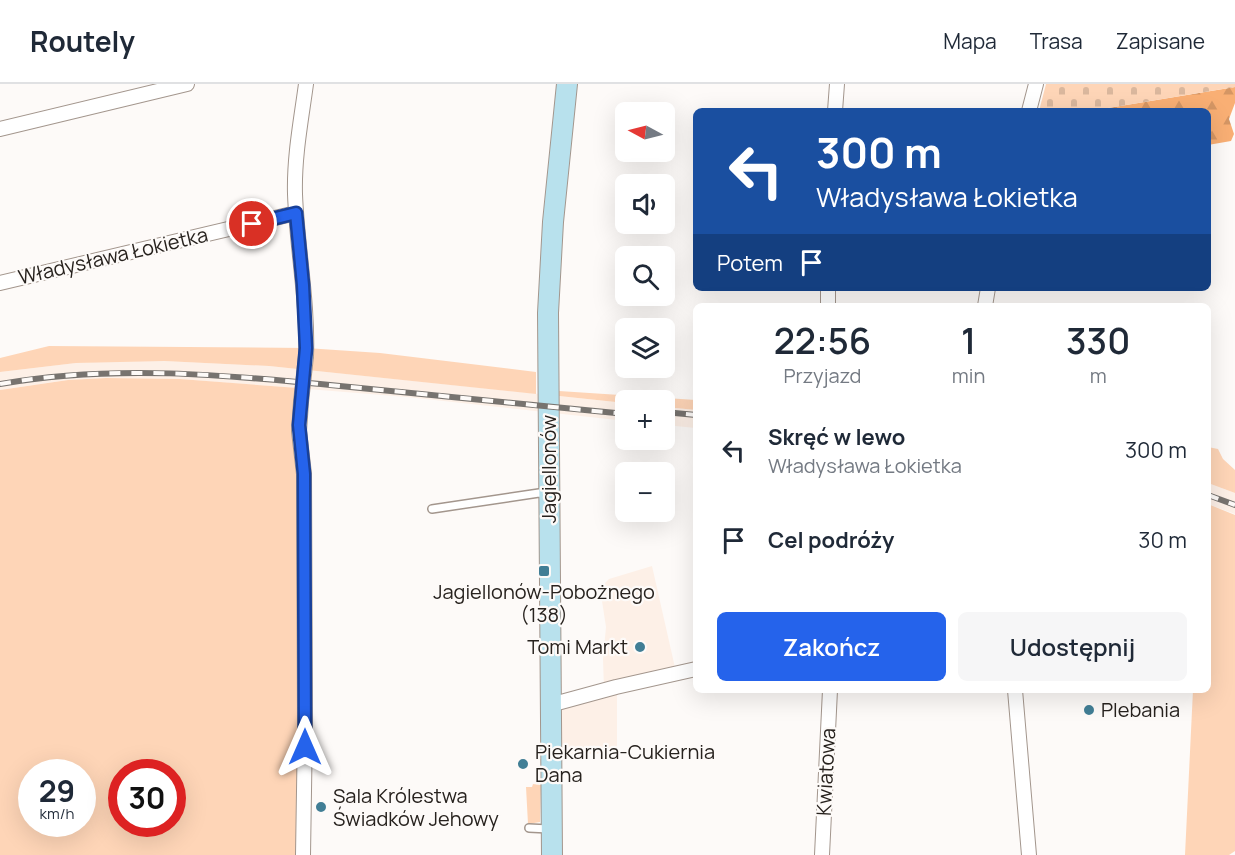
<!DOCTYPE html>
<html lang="pl">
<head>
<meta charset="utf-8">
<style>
	body { margin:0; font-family:Manrope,sans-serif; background:#f6f6f7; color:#1f2937; height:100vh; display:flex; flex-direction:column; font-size:22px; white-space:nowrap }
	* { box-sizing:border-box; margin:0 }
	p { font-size:20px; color:#747a83 }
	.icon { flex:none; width:33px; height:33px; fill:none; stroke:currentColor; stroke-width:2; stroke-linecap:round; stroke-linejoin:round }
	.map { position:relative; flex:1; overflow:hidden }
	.drawer { position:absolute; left:693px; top:219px; width:518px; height:390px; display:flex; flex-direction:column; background:#fff; border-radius:9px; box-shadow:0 6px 24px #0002 }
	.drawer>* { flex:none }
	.banner { position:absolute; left:693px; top:24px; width:518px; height:183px; border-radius:9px; box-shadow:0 6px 24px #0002; background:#1a4fa0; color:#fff; overflow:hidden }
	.needle { width:39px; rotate:277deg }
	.tools { position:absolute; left:615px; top:18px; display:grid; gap:12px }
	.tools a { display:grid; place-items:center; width:60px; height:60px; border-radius:9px; background:#fff; box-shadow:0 6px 24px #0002; font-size:30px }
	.speed { position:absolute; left:18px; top:675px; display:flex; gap:12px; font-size:30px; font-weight:700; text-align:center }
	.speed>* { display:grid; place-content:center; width:78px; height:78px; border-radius:50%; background:#fff; box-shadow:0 6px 24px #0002; line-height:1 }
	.speed small { font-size:15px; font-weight:400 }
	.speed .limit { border:9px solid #d22; background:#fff; color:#111 }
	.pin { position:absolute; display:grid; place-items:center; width:51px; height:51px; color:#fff; margin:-26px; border:3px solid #fff; border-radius:50%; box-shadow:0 2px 6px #0007 }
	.me { position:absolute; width:66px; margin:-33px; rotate:0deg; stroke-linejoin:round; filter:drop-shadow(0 0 4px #0008) }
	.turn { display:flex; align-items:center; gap:21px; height:126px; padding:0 24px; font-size:27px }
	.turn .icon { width:78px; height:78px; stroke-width:2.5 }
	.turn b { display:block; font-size:42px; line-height:51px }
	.then { display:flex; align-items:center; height:57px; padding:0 24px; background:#0003; gap:12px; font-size:22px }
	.eta { display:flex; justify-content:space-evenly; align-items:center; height:102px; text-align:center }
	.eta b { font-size:36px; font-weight:600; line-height:42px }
	.primary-button { display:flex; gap:12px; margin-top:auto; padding:12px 24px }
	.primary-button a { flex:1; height:69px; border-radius:9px; background:#2563eb; color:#fff; font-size:24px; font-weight:600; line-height:69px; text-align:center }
	.primary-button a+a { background:#f6f6f7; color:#1f2937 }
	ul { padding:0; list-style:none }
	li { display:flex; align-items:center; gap:18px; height:90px; padding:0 24px }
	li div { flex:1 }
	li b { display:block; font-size:22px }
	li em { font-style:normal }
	header { display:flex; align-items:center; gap:36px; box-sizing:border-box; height:84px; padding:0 30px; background:#fff; border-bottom:2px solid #e0e1e3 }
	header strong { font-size:28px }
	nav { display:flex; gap:33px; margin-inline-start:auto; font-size:21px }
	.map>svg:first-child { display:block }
	.built { fill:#fdf0e7 }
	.green { fill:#fed5b7; fill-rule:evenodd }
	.forest { fill:url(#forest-firs) }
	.cemetery { fill:url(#cemetery-stones) }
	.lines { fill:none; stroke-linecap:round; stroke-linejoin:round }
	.lane-casing { stroke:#a3968d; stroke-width:10 }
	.street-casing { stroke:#a3968d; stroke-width:16 }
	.secondary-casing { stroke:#a3968d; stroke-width:22 }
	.lane { stroke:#fff; stroke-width:7 }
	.street { stroke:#fff; stroke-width:14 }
	.secondary { stroke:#b8e1ed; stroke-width:20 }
	.rail-casing { stroke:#77736f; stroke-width:6 }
	.rail { stroke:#fdfaf8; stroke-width:4; stroke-dasharray:11; stroke-linecap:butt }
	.street-bridge-casing { stroke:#a3968d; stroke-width:16; stroke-linecap:butt }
	.street-bridge { stroke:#fff; stroke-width:14 }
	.route-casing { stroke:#184099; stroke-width:15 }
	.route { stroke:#2563eb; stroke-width:10 }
	.poi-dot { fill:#417e95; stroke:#fdfaf8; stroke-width:2 }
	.labels { text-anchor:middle; stroke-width:4.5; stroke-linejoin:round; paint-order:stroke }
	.street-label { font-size:20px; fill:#27221e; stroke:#fdfaf8 }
	.poi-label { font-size:20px; fill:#27221e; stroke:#fdfaf8; text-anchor:start }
</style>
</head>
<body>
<header>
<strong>Routely</strong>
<nav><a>Mapa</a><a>Trasa</a><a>Zapisane</a></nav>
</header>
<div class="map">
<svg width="1235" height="771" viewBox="0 0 1235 771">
	<defs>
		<pattern id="forest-firs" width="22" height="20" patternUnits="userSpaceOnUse" patternTransform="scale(1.5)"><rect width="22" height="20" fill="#f9af74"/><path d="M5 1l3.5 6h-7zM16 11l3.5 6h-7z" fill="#d59664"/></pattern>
		<pattern id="cemetery-stones" width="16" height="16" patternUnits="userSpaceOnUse" patternTransform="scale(1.5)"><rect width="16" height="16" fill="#fed5b7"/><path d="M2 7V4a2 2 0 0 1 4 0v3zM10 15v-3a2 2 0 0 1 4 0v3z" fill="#dab79d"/></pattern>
	</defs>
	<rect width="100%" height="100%" fill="#fdfaf8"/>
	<g class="built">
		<path d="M123,276L164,277L269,282L625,319L626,337L407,313L180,295L106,294L68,296L0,306V288L76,279Z"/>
		<path d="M665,323L696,326V344L665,341Z"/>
		<path d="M1208,399L1235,409V430L1208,420Z"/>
		<path d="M652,482L676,588L617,610V669L551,671L550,621L604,606L603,575L606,543L602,517L603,501L609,495Z"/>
	</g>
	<g class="green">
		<path d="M49,262L306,264L380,269L536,288V310L269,282L164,277L76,279L0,288V274Z"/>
		<path d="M106,294L180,295L298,304L303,771H0V306L68,296ZM32,688H82V740H32ZM122,688H172V740H122Z"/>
		<path d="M559,307L696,316V326L665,323L664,316H626L625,319L559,312Z"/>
		<path d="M1208,363L1218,365L1223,375L1235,386V409L1208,399Z"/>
		<path d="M1208,420L1235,431V767L1229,771H1185L1193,606H1208Z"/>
		<path d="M533,700L541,701L540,738L528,740L526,703H532Z"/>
	</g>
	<path class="forest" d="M1235,3V19L1229,35L1234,50L1231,57L1208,61V27H1090Z"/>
	<path class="cemetery" d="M1046,0H1235V3L1090,27H1039Z"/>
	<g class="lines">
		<defs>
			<g id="lane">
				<path d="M432,425L539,409L548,410"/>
				<path d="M529,744L549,745"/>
			</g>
			<g id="street">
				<path d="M835,27L837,0"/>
				<path d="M1029,27L1036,0"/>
				<path d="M0,45L187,0"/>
				<path d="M0,199L296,129"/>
				<path d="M828,204V222"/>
				<path d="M985,222L988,204"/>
				<path d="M306,272C308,218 297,164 295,110C294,73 301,37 306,0"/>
				<path d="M301,318L299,347L304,390L305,643L303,771"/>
				<path d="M1015,606L1029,771"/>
				<path d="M550,621L616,603L696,585"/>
				<path d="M822,771L830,606"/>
			</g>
			<path id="secondary" d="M552,771L548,229L553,138L567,0"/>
		</defs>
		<use href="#lane" class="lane-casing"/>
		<use href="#street" class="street-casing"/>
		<use href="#secondary" class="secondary-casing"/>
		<use href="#lane" class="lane"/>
		<use href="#street" class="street"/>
		<use href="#secondary" class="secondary"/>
		<defs>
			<g id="rail">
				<path d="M0,300C113,280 227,291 340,302C435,311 530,321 626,330"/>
				<path d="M664,328L696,331"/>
				<path d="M1208,411L1235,421"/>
			</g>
		</defs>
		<use href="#rail" class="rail-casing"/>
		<use href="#rail" class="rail"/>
		<defs>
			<path id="street-bridge" d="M301,318L306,272"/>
		</defs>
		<use href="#street-bridge" class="street-bridge-casing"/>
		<use href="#street-bridge" class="street-bridge"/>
	</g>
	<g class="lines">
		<defs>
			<path id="route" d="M252,140L296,129L303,201L306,264L299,341L304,390L305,663"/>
		</defs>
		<use href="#route" class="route-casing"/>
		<use href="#route" class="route"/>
	</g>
	<g class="poi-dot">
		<rect x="538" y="481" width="12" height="12" rx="3"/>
		<circle cx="640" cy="563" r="6"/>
		<circle cx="1089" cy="626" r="6"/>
		<circle cx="523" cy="680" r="6"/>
		<circle cx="321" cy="723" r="6"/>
	</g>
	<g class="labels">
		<g class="street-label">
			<text transform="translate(113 172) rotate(-13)" y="7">Władysława Łokietka</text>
			<text transform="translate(549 385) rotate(-90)" y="7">Jagiellonów</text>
			<text transform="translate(826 688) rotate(-87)" y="7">Kwiatowa</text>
		</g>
		<g class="poi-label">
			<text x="544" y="515" text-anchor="middle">Jagiellonów-Pobożnego<tspan x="544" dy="23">(138)</tspan></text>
			<text x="628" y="570" text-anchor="end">Tomi Markt</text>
			<text x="1101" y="633">Plebania</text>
			<text x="535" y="675">Piekarnia-Cukiernia<tspan x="535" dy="23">Dana</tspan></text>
			<text x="333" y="719">Sala Królestwa<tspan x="333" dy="23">Świadków Jehowy</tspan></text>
		</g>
	</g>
</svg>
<div class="tools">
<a><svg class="needle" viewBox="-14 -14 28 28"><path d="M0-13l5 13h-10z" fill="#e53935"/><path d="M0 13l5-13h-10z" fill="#747a83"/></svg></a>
<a><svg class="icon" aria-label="sound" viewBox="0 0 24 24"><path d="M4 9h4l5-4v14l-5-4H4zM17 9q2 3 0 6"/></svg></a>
<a><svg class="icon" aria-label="search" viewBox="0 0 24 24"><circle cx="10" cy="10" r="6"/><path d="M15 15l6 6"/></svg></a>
<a><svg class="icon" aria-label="layers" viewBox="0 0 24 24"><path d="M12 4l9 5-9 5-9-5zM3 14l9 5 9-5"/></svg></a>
<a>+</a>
<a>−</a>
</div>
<div class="speed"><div>29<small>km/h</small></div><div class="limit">30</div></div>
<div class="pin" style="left:252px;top:140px;background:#d93025"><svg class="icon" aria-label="arrive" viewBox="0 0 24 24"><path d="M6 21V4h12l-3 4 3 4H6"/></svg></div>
<svg class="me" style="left:305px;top:663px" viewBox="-20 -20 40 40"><path d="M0-17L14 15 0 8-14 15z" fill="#2563eb" stroke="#fff" stroke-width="4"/></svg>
<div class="banner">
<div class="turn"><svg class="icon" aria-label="left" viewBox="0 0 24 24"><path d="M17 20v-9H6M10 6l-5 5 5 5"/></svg><div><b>300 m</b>Władysława Łokietka</div></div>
<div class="then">Potem<svg class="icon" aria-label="arrive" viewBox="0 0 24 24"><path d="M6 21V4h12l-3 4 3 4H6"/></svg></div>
</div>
<section class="drawer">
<div class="eta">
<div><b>22:56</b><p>Przyjazd</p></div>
<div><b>1</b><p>min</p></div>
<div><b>330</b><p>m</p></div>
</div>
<ul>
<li><svg class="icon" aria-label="left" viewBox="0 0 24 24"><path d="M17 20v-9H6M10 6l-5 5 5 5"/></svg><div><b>Skręć w lewo</b><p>Władysława Łokietka</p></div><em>300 m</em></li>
<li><svg class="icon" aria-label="arrive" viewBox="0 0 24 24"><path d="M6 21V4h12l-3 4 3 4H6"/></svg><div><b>Cel podróży</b></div><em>30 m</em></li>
</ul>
<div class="primary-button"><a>Zakończ</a><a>Udostępnij</a></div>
</section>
</div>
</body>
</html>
